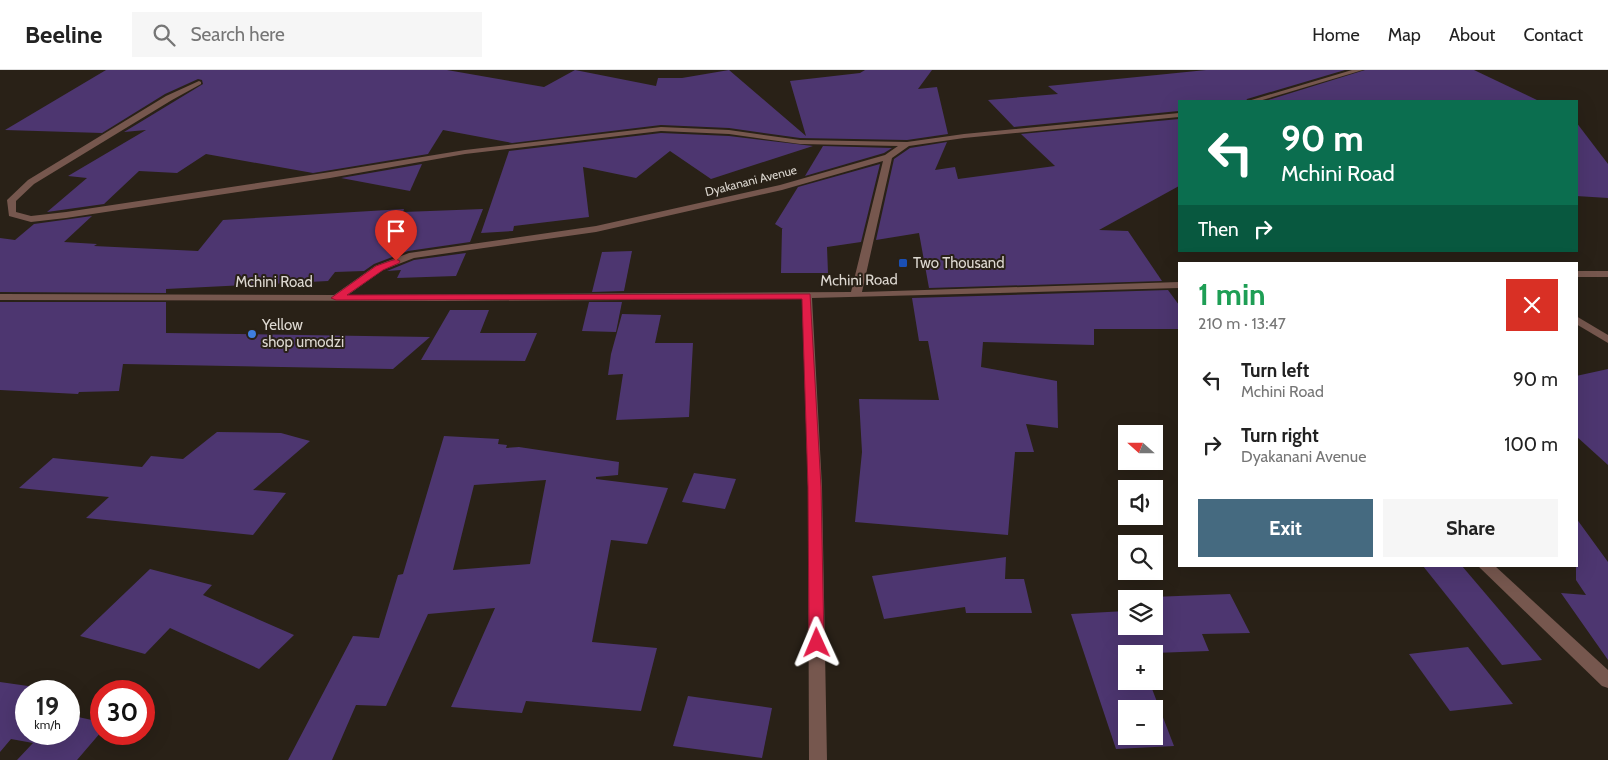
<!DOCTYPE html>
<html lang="en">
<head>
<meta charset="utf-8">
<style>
	body { margin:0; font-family:Cabin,sans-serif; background:#f6f6f6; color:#222; height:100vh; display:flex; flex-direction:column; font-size:19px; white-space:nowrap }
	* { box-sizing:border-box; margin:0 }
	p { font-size:16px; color:#767676 }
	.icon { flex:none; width:28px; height:28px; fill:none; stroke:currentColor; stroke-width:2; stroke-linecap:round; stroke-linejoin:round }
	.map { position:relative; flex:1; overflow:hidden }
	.panel { position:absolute; left:1178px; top:192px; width:400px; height:305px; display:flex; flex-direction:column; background:#fff; border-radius:0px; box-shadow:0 5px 20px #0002 }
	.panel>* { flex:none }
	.hud { position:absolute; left:1178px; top:30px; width:400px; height:152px; border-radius:0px; box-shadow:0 5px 20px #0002; background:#0b6e4f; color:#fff; overflow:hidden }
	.needle { width:32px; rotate:291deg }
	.tools { position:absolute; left:1118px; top:355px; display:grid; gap:10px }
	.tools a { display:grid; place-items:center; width:45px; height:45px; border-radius:0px; background:#fff; box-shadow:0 5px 20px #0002; font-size:25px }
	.speed { position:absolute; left:15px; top:610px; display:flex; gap:10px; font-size:25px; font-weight:700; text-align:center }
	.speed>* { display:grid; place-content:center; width:65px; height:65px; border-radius:50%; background:#fff; box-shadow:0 5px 20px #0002; line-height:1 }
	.speed small { font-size:12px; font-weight:400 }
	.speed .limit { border:8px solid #d22; background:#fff; color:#111 }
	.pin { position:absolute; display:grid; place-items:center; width:42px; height:42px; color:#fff; margin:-51px -21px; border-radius:50% 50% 50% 0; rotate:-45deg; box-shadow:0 0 5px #0007 }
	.pin .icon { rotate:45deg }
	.me { position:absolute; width:55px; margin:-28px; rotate:359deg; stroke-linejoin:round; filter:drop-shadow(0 0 4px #0008) }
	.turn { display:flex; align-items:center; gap:18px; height:105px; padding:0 20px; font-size:22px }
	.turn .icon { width:65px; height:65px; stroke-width:2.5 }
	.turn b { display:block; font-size:35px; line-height:42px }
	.then { display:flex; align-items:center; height:48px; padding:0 20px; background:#0003; gap:10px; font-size:19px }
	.round { display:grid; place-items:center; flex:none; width:52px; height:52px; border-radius:0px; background:#f6f6f6 }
	.overview { display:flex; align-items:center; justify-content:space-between; height:85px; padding:0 20px }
	h1 { font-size:30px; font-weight:700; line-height:38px; color:#1e9e55 }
	.cta { display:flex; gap:10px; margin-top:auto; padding:10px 20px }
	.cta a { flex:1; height:58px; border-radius:0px; background:#456a80; color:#fff; font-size:20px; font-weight:700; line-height:58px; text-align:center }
	.cta a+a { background:#f6f6f6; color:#222 }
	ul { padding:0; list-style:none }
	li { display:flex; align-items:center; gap:15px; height:65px; padding:0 20px }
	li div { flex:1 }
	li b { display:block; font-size:19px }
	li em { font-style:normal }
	header { display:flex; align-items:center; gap:30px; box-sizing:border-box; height:70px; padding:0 25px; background:#fff; border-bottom:1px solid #e0e0e0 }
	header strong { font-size:24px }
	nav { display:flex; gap:28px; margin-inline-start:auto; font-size:18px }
	.search { width:350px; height:45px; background:#f6f6f6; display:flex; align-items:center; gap:12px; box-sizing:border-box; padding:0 18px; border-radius:0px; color:#767676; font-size:19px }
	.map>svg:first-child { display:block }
	.building { fill:#4d3670; fill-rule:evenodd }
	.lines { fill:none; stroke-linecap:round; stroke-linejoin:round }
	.minor { fill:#76574e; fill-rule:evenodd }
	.route { fill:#e11d48; stroke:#92132f }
	.transit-dot { fill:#1a4fb4; stroke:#292117; stroke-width:2 }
	.shop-dot { fill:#3f7fe0; stroke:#292117; stroke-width:2 }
	.labels { text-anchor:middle; stroke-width:4; stroke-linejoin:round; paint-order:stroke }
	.far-street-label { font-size:12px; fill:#ddd8d1; stroke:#292117 }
	.poi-label { font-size:15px; fill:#ddd8d1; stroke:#292117; text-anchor:start }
	.street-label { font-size:15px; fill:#ddd8d1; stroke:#292117 }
</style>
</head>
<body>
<header>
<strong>Beeline</strong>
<div class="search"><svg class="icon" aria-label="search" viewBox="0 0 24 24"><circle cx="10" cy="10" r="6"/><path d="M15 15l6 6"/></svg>Search here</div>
<nav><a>Home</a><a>Map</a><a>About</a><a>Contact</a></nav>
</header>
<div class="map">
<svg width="1608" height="690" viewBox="0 0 1608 690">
	<rect width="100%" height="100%" fill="#292117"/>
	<g class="building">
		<path d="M106,0H447L544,17L575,0L656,16L658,8H682L729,0L806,66L790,11L860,3L865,0H932L918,19L937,17L948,64L907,70L800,68L729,58L661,55L512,73L443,60L428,84L313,103L206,84L177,103L139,101L104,134L47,142L87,108L68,106L146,60L124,62L203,14L202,10L198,9L165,24L102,63L5,60Z"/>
		<path d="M1206,0H1345L1247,29L1246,31H1179V41L1014,57L988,30L1058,24L1048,16Z"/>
		<path d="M1365,0H1474L1539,31H1265Z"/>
		<path d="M1179,49V116L1099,160L1128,161L1162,211L929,218L919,163L876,170L894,89L910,78L947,72L935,100L955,97L958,109L1055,96L1021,64Z"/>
		<path d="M1576,52L1608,94V128L1576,126Z"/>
		<path d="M661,63L729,66L813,76L711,109L670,81L636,108L583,97L589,147L514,156L513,161L481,163L509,81Z"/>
		<path d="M823,76L892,78L884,83L805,106Z"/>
		<path d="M422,94L410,121L341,108Z"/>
		<path d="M880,94L861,172L827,177L828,203H781L782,159H783L775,154L798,117Z"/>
		<path d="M404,139L403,142L483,139L470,172L408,181L374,194L364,201L335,202L328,211L166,219V223L0,222V168L15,170L34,154L92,146L64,172L97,174L94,176L198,181L223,150Z"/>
		<path d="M632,181L624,221L592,222L602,182Z"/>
		<path d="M466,183L456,206L397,208L401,200L387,201L414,190Z"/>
		<path d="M1168,220L1179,235V259H1094V275L983,272L981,297L1057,311L1058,358L1026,354L1034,382H1015L1008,465L855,452L862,382L859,329L939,330L928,271H919L912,228Z"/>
		<path d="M0,232H166V263L430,267L393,299L123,294L119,321L79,322L78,324L0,320Z"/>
		<path d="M589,232H622L616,262L582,261Z"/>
		<path d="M450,240H489L480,263H537L525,291L421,290Z"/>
		<path d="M622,244L661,245L655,273H693L689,347L616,350L623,304L608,305L611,284Z"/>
		<path d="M1608,299V395L1576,366V306Z"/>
		<path d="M217,362L281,363L310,371L253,420L286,423L253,465L86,448L109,427L19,418L53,388L142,397L151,386L183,389Z"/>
		<path d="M444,366L499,369L498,374L507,375L506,378L519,377L619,392L618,405L596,407V409L668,418L647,474L611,470L592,572L657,578L641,641L526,631L522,643L451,637L495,538L428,544L386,636L356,635L332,690H288L353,566L379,568L398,505L403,504ZM546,410L530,494L453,500L474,415Z"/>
		<path d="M694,403L736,409L725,439L682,432Z"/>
		<path d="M1576,448L1608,492V590L1561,523L1586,525L1576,510Z"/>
		<path d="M1006,487L1005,509H1024L1032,543H966L965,537L884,549L872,506Z"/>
		<path d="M1423,496H1462L1542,590L1502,595Z"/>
		<path d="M150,499L212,515L203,525L294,565L259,599L170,558L145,584L80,566Z"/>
		<path d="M1230,524L1250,563L1202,564L1209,581L1126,584V611H1149L1174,676L1116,679L1071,544L1126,541V556H1154V540H1157L1152,527ZM1126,639H1154V666H1126Z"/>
		<path d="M1468,577L1513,634L1450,641L1409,584Z"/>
		<path d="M0,612L56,620L55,621H26V664H69V645L101,652V662L77,690H17L33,673L11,669L0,682Z"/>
		<path d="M688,626L772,638L762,688L673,676Z"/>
	</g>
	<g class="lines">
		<g class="minor">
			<path d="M1352,0H1363L1259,31H1248Z"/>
			<path d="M199,11L201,12V14L172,30L34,114L16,131V142L31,146L66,142L330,102L465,80L661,57L729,60L800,70L907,72L964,64L1179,43V47L964,68L909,76L892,88L862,222L1179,212V218L812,228L822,417L827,690H809L808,417L802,229L441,231L0,230V224L334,225L375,196L409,183L596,156L780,115L885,85L898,76L800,74L729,64L661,61L465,84L330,108L66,148L31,152L9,146L7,130L28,110L166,26ZM883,91L851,222L348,225L383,200L414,188L596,162L782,120Z"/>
			<rect x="1576" y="201" width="32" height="6"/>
			<path d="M1576,246L1608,265V273L1576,254Z"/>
			<path d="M1478,496H1495L1608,600V618L1602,616Z"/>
		</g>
	</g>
	<path class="route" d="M396,189L400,191L399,193L383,200L347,225L810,224L821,417L824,573L822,578L817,579L812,578L809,573L808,417L802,229L336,230L331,228L376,196Z"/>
	<rect class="transit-dot" x="898" y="188" width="10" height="10" rx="2.5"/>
	<circle class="shop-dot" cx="252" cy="264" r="5"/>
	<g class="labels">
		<g class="far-street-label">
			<text transform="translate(751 111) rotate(-14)" y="4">Dyakanani Avenue</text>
		</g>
		<g class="poi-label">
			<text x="913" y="198">Two Thousand</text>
			<text x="262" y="260">Yellow<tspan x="262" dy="17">shop umodzi</tspan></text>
		</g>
		<g class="street-label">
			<text transform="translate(859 210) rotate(-1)" y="5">Mchini Road</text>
			<text x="274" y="217">Mchini Road</text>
		</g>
	</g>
</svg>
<div class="tools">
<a><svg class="needle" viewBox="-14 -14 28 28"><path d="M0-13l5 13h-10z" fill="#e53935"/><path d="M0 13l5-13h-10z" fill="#767676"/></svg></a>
<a><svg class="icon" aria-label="sound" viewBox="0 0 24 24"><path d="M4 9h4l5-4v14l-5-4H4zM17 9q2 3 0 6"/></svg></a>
<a><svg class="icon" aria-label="search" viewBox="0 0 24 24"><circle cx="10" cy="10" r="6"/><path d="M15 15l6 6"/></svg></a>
<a><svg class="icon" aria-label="layers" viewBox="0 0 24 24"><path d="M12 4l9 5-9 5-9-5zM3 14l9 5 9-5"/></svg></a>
<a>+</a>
<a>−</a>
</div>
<div class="speed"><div>19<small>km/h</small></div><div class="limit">30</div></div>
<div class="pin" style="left:396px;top:191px;background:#d93025"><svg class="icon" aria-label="arrive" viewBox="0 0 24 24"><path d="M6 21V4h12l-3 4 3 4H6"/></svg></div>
<svg class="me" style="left:817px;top:573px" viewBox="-20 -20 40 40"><path d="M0-17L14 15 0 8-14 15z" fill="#e11d48" stroke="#fff" stroke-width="4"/></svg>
<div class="hud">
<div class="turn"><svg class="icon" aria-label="left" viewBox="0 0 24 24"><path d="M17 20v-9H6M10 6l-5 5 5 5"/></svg><div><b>90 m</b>Mchini Road</div></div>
<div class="then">Then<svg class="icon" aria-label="right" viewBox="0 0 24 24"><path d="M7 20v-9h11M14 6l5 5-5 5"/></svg></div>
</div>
<section class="panel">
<div class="overview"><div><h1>1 min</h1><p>210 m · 13:47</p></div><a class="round" style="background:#d93025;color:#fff"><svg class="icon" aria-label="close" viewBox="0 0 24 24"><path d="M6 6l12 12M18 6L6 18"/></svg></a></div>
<ul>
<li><svg class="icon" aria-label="left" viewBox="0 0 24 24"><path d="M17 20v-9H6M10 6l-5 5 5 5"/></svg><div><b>Turn left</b><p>Mchini Road</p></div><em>90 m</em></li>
<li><svg class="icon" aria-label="right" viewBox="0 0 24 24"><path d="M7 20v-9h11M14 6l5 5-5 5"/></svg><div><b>Turn right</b><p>Dyakanani Avenue</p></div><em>100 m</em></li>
</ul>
<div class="cta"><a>Exit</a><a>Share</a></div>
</section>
</div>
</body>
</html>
